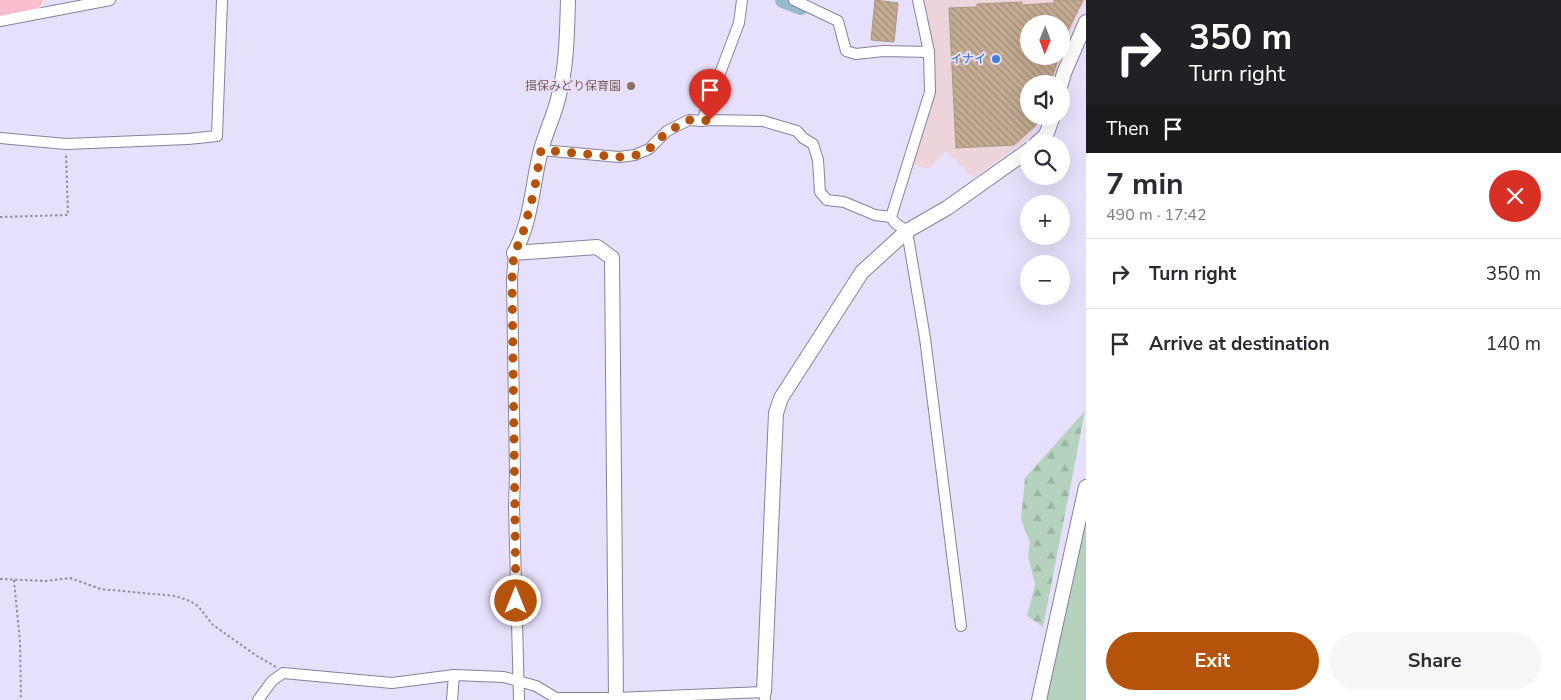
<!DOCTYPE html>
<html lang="en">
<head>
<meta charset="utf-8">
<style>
	body { margin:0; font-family:"Nunito Sans","Noto Sans JP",sans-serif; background:#f7f7f7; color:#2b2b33; height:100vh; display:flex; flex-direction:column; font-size:19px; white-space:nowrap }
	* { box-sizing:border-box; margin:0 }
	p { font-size:16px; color:#7c7c81 }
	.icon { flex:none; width:28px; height:28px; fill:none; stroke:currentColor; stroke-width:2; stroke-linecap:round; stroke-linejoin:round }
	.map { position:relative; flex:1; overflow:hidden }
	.details { display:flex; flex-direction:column; background:#fff; width:475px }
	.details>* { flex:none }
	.hud { background:#202124; color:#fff; overflow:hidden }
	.needle { width:32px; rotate:181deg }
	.buttons { position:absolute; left:1020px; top:15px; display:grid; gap:10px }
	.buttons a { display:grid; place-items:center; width:50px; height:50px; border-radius:50%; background:#fff; box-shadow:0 5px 20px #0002; font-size:25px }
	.pin { position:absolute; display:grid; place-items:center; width:42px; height:42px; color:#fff; margin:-51px -21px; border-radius:50% 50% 50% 0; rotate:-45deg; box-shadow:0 0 5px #0007 }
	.pin .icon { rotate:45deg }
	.me { position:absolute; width:55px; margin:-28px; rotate:0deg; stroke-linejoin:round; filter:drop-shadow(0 0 4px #0008) }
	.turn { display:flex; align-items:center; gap:18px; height:105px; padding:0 20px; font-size:22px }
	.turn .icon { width:65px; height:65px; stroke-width:2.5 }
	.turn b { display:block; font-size:35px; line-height:42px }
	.then { display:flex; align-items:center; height:48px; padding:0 20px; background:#0003; gap:10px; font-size:19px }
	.round { display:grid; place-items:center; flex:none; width:52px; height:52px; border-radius:26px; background:#f7f7f7 }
	.overview { display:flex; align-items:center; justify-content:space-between; height:85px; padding:0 20px }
	h1 { font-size:30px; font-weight:700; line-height:38px }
	.button { display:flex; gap:10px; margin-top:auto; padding:10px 20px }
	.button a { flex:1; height:58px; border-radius:30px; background:#b45309; color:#fff; font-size:20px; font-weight:700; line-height:58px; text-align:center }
	.button a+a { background:#f7f7f7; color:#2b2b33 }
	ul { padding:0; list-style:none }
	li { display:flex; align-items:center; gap:15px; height:70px; padding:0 20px; border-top:1px solid #e1e1e2 }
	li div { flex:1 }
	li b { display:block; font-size:19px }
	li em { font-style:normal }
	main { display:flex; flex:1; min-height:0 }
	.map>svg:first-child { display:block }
	.commercial { fill:#edd3da }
	.forest { fill:url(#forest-firs) }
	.green { fill:#b4d2bd }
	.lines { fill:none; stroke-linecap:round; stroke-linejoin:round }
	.river { stroke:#98b9cb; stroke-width:16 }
	.building { fill:url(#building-back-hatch); stroke:#ab9782 }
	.street-casing { stroke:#88819b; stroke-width:12 }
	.secondary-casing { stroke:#88819b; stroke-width:16 }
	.highway-casing { stroke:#fff; stroke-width:20 }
	.path { stroke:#928da1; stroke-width:2; stroke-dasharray:2.5 2.5; stroke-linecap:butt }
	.street { stroke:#fff; stroke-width:10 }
	.secondary { stroke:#fff; stroke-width:14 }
	.highway { stroke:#f9bdcd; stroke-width:18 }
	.route { stroke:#b45309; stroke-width:9; stroke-dasharray:0 16.2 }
	.shop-dot { fill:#3f7fe0; stroke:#e7e0fc; stroke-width:2 }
	.education-dot { fill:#8d6e63; stroke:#e7e0fc; stroke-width:2 }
	.labels { text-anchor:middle; stroke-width:4; stroke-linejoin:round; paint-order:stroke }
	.shop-label { font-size:12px; fill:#366cbe; stroke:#e7e0fc; text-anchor:end }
	.education-label { font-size:12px; fill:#785e54; stroke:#e7e0fc; text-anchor:end }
</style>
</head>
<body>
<main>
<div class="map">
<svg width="1086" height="700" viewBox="0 0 1086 700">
	<defs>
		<pattern id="forest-firs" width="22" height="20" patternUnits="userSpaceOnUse" patternTransform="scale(1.25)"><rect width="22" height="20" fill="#b4d2bd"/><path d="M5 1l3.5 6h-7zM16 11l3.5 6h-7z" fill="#9bb5a3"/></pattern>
		<pattern id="building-back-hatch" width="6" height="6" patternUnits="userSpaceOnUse" patternTransform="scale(1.25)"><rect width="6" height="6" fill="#c5ad94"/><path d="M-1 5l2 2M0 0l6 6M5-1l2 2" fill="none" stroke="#a18d7a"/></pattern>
	</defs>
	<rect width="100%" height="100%" fill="#e7e0fc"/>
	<path class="commercial" d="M924,0H1086L1067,38L1061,55V24H1029V56H1061L1052,84H1029V116H1041L1038,124L1026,140L973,178L946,151L929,169L911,164L935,91L933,49Z"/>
	<path class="forest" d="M1085,411L1043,627L1027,616L1035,585L1028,556L1030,542L1021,520L1025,478Z"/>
	<path class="green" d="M1086,514V700H1046Z"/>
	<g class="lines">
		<path class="river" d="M783,0L801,7"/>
	</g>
	<g class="building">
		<path d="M875,0L898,3L894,42L871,40Z"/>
		<path d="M1054,0H1083L1061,45V24H1029V56H1059L1050,84H1029V116H1039L1036,125L1014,145L956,148L949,8L977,7V4L1022,2V5L1054,3Z"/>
	</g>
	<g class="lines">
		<defs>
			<g id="street">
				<path d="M794,0L838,21L846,51L856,54L883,51L929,52"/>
				<path d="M918,0L929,52L930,92L891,217L895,223L907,231L925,338L961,626"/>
				<path d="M0,21L110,0"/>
				<path d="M702,121L739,23L742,0"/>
				<path d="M0,138L66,144L188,139L217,136L222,0"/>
				<path d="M541,150L619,157L635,155L649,149L667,131L689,120L702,121L710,120L763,121L797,131L803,138L813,144L818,160L820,192L827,200L844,202L875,215L891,217"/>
				<path d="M514,253L512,279L515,476L514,507L519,700"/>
				<path d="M258,700L272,681L283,673L392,683L454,675L504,677L536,686L556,698H615L764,692L765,700"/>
				<path d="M452,700L454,675"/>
			</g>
			<g id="secondary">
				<path d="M1061,84L1064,73L1086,22"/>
				<path d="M1036,144L1046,135L1053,116"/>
				<path d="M514,253L597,247L612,258L616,700"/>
				<path d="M514,253C532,221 532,184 541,150C546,131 555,114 559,95C567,64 567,32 568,0"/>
				<path d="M764,692L776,413L781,398L862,272L907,231L947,208L1029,150"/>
				<path d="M1039,700L1086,487"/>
			</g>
			<path id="highway" d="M0,7L34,0"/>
		</defs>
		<use href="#street" class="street-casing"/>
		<use href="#secondary" class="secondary-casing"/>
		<use href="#highway" class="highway-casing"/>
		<g class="path">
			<path d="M0,217L68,215L66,153"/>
			<path d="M0,579L46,581L70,578L101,589L175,596L190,601L198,606L213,625L257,656L276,667"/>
			<path d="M14,580L20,642L21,700"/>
		</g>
		<use href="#street" class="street"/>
		<use href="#secondary" class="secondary"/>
		<use href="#highway" class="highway"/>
	</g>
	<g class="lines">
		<path class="route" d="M516,601L512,279L514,252L521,240L534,192L541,150L619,157L636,155L649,149L667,132L689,120L702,121L710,120"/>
	</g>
	<circle class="shop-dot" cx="996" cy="59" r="5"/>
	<circle class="education-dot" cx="631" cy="86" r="5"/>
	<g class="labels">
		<g class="shop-label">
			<text x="986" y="63">イナイ</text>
		</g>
		<g class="education-label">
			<text x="621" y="90">揖保みどり保育園</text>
		</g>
	</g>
</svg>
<div class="buttons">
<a><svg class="needle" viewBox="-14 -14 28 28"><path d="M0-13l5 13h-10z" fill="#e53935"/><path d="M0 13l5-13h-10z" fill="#7c7c81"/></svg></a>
<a><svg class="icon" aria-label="sound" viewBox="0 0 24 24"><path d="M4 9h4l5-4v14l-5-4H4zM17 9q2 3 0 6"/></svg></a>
<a><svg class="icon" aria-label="search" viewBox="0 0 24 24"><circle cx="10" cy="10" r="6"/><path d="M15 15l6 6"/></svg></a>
<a>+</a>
<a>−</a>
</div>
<div class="pin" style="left:710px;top:120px;background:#d93025"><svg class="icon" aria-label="arrive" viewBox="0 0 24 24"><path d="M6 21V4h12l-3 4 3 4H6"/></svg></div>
<svg class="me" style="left:516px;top:601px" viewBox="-20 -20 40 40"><circle r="17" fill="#b45309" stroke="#fff" stroke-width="3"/><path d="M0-11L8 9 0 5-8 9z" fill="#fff"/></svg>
</div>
<section class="details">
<div class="hud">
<div class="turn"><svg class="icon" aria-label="right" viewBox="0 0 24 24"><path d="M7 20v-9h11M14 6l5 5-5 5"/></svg><div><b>350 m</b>Turn right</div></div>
<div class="then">Then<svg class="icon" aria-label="arrive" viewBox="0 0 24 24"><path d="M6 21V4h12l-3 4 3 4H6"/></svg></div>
</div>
<div class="overview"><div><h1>7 min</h1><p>490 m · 17:42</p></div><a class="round" style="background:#d93025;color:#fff"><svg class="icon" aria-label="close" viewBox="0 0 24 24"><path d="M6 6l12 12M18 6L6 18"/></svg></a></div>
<ul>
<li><svg class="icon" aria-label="right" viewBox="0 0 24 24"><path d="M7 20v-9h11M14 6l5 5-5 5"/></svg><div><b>Turn right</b></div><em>350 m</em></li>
<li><svg class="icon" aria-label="arrive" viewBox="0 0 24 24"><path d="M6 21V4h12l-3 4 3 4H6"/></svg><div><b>Arrive at destination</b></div><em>140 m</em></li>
</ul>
<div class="button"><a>Exit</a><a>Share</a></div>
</section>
</main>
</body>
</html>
